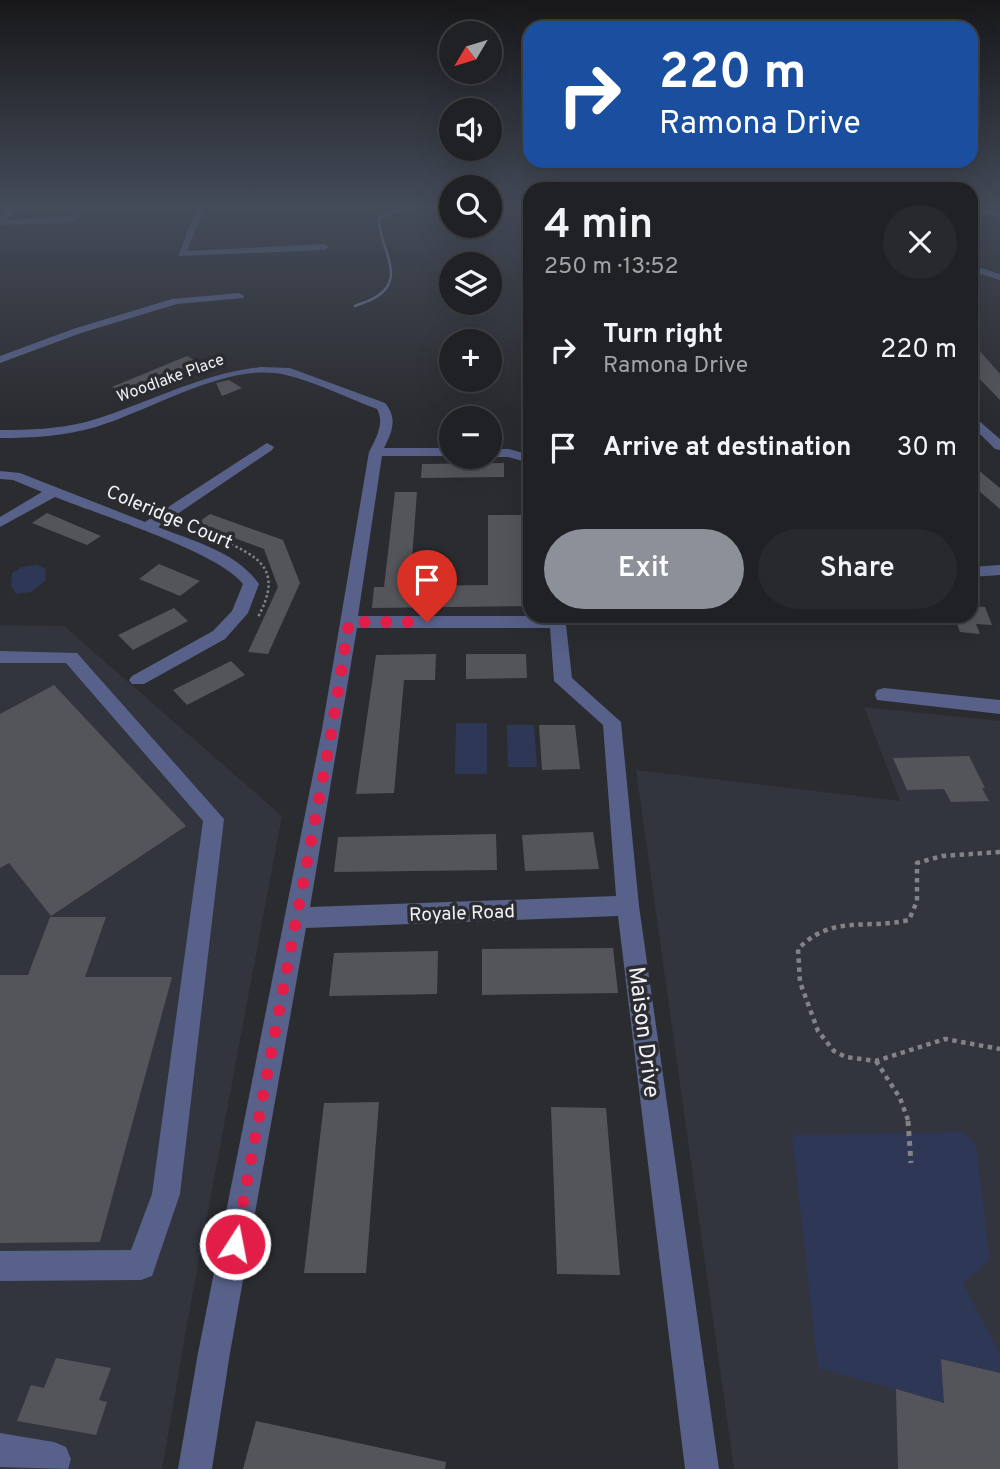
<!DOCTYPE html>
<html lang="en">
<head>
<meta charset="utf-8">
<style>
	body { margin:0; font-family:Overpass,sans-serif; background:#28292c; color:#f1f3f6; height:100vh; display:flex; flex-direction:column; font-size:26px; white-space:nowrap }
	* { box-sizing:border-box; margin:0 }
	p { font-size:23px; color:#a2a3a6 }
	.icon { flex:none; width:38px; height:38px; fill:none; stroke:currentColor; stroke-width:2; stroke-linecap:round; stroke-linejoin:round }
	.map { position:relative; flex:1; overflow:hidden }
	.drawer { position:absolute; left:523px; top:182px; width:455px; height:441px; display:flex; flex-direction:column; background:#202124; border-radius:21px; box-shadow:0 7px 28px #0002,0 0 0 2px #3d3e41 }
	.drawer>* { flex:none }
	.top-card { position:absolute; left:523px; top:21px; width:455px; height:147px; border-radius:21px; box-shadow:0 7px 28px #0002,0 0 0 2px #3d3e41; background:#1a4fa0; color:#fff; overflow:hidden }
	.needle { width:46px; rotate:232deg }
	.tools { position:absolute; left:439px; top:21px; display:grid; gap:14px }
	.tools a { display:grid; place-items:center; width:63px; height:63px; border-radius:50%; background:#202124; box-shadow:0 7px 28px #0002,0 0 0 2px #3d3e41; font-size:35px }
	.pin { position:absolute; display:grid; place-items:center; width:60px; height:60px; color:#fff; margin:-72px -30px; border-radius:50% 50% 50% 0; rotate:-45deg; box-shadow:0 0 7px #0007 }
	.pin .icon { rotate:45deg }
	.me { position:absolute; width:77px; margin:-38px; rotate:11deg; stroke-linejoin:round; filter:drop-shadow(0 0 5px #0008) }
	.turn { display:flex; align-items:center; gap:24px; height:147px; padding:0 21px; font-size:32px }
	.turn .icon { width:91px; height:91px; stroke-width:2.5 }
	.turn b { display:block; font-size:49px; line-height:60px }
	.round { display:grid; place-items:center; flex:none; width:74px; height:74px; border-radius:37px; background:#28292c }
	.headline { display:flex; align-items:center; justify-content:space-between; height:119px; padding:0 21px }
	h1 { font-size:42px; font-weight:600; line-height:52px }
	.primary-button { display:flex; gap:14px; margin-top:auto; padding:14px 21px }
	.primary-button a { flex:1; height:80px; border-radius:42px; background:#8c9099; color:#fff; font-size:28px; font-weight:600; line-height:80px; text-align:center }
	.primary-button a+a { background:#28292c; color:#f1f3f6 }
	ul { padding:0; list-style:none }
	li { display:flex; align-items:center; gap:21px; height:98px; padding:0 21px }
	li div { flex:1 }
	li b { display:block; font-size:26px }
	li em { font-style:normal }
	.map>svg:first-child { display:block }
	.built { fill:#32353e }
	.green { fill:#2f3757 }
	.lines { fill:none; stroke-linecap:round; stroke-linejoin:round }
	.stream { stroke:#6e7699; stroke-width:2.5 }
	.building { fill:#54555a }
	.path-far2 { stroke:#828387; stroke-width:2.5; stroke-dasharray:2.5 2.5; stroke-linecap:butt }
	.path-far1 { stroke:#828387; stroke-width:4.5; stroke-dasharray:4.5 4.5; stroke-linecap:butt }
	.path { stroke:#828387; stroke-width:5; stroke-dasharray:5 5; stroke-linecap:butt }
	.minor { fill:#576189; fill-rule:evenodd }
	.route { stroke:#e11d48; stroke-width:12; stroke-dasharray:0 21.6 }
	.labels { text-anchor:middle; stroke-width:7; stroke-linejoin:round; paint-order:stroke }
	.far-street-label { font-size:16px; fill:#f1f2f5; stroke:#2b2c30 }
	.street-label { font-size:19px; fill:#f1f2f5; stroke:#2b2c30 }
	.near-street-label { font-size:23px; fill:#f1f2f5; stroke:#2b2c30 }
</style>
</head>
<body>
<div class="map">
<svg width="1000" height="1469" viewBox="0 0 1000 1469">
	<rect width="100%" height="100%" fill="#2b2c30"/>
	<g class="built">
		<path d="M0,625L64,626L282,816L191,1302L162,1469H0Z"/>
		<path d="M864,707L1000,721V1469H734L636,770L900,801Z"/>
	</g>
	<g class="green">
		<path d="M37,565L46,569L45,581L31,592L16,594L11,585L12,573L22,567Z"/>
		<path d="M456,723H487V774H455Z"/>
		<path d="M507,725H534L537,767H508Z"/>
		<path d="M963,1132L976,1145L990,1259L963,1284L1000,1354V1373L941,1359L944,1403L818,1368L792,1135Z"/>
	</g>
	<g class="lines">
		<path class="stream" d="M355,306C362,303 370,301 376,297C409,277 377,245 379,218L408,207"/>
	</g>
	<g class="building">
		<path d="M971,341L1000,374V400L971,370Z"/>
		<path d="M187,356L204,366L128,396L112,387Z"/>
		<path d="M229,380L242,388L222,396L216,383Z"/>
		<path d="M504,463V477L421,478L422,464Z"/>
		<path d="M971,464L1000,488V509L971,484Z"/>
		<path d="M395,492H417L410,586L488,585V515H522L524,587H530V606L372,608L374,587H384Z"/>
		<path d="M47,513L101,536L87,545L32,523Z"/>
		<path d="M210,514L283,540L300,583L268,654L248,652L278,587L264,549L196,524Z"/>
		<path d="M159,564L200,581L180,596L139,579Z"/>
		<path d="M971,606L985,607L992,625L976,624L980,634L960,632L954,616H971Z"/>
		<path d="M174,608L188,621L133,650L118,635Z"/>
		<path d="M436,654L435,680H404L394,793L356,794L376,655Z"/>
		<path d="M466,654H526L527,678L466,679Z"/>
		<path d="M231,661L245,675L187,705L173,690Z"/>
		<path d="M54,685L186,826L51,916L9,863L0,868V714Z"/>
		<path d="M539,725H575L580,769L542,770Z"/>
		<path d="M969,756L985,788H982L989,801L951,802L944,789L907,790L893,758Z"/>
		<path d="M593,832L599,869L525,871L522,835Z"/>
		<path d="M496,834L497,870L334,872L338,837Z"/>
		<path d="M50,917H106L85,977H172L100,1242L0,1243V975H28Z"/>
		<path d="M613,948L618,993L482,995V949Z"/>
		<path d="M438,951L437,994L329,996L334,953Z"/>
		<path d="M379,1102L366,1273H304L324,1103Z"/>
		<path d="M551,1107L606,1108L620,1275L557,1274Z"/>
		<path d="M56,1358L111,1368L99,1400L107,1402L96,1435L17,1421L31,1385L44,1388Z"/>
		<path d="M941,1359L1000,1373V1469H898L896,1389L944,1403Z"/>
		<path d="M256,1421L446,1462L445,1469H243Z"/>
	</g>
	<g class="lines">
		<path class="path-far2" d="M217,538C259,556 284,569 258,617"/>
		<g class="path-far1">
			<path d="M1000,852L942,856L917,863V901L909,920C866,930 832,914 798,949L800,982L818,1031L834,1051L846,1057L876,1061L945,1039L1000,1049"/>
			<path d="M876,1061L900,1098L909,1123"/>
		</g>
		<path class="path" d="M908,1121L911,1163"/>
		<g class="minor">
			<path d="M10,207H58L13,212L7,220L71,217L76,207H84L74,222L0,225V218Z"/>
			<path d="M197,207H205L187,251L324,244L329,247L324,250L178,256Z"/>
			<path d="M971,207L1000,212V218L971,211Z"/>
			<path d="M971,265L1000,274V280L971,271Z"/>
			<path d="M239,293L244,296L243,298L177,304L81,333L0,363V356L73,329L172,299Z"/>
			<path d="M261,367L290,368L385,403C398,418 392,432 384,448H452V456H382L358,616H565L572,678L621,722L639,906L719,1469H685L618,916L306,928L230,1353L212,1469H178L198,1353L322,729L369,452C376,438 385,423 377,409C347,398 316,382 286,375C229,361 150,411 96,427C65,436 32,438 0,438V430C29,430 58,429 86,422C146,405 198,374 261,367ZM357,628H550L554,681L603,725L616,896L310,907Z"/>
			<path d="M971,414L1000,439V450L995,449L971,425Z"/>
			<path d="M267,443L274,447L272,450L158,527C193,541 237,552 259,584L248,613L225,639L144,684H132L129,680L132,676L213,631L232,611L243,584C219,552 97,514 55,497L0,527V517L42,492L13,480L0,479V471L20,473L145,522Z"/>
			<path d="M490,449H509L530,455V463L508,457H489Z"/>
			<path d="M1000,565V575L971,577V567Z"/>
			<path d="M0,651L77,653L224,819L180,1194L152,1276L141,1280L0,1281V1251L131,1250L152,1194L203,821L66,663H0Z"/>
			<path d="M884,688L1000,700V714L877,700L875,695L877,690Z"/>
			<path d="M0,1433L54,1442L66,1447L71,1459L68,1469L0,1467Z"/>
		</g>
	</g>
	<linearGradient id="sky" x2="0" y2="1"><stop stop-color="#18181a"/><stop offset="0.5" stop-color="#444b59"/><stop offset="1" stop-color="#444b59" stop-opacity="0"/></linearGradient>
	<rect width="1000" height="413" fill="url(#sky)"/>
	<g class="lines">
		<path class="route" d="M235,1244L332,729L349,622H427"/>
	</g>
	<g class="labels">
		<g class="far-street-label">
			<text transform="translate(170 377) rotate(-20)" y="6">Woodlake Place</text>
		</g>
		<g class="street-label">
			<text transform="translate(170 516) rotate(23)" y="7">Coleridge Court</text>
			<text transform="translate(462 912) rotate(-2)" y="7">Royale Road</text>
		</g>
		<g class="near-street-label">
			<text transform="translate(645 1032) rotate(83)" y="8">Maison Drive</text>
		</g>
	</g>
</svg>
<div class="tools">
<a><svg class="needle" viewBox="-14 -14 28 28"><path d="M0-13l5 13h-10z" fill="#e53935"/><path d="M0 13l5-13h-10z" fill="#a2a3a6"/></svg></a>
<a><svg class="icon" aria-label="sound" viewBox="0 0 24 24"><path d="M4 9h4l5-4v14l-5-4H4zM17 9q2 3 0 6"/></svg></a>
<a><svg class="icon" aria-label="search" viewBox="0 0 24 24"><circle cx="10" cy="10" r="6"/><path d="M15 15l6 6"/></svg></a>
<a><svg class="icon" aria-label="layers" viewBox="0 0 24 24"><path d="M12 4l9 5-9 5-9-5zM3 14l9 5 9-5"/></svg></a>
<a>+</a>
<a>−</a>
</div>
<div class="pin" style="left:427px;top:622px;background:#d93025"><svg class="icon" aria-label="arrive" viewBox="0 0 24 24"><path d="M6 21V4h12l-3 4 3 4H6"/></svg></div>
<svg class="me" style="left:235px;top:1244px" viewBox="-20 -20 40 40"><circle r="17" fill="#e11d48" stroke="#fff" stroke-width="3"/><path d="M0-11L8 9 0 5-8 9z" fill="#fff"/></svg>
<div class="top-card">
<div class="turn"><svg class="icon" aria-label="right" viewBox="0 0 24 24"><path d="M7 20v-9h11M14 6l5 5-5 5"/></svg><div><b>220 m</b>Ramona Drive</div></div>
</div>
<section class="drawer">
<div class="headline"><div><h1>4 min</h1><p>250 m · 13:52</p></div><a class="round"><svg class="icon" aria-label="close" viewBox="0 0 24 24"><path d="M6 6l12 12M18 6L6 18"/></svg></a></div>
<ul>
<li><svg class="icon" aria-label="right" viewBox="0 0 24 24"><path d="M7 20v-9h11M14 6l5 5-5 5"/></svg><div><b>Turn right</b><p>Ramona Drive</p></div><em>220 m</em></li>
<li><svg class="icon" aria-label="arrive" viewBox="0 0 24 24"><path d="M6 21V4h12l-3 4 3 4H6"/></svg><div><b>Arrive at destination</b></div><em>30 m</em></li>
</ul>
<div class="primary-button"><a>Exit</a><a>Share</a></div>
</section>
</div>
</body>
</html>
